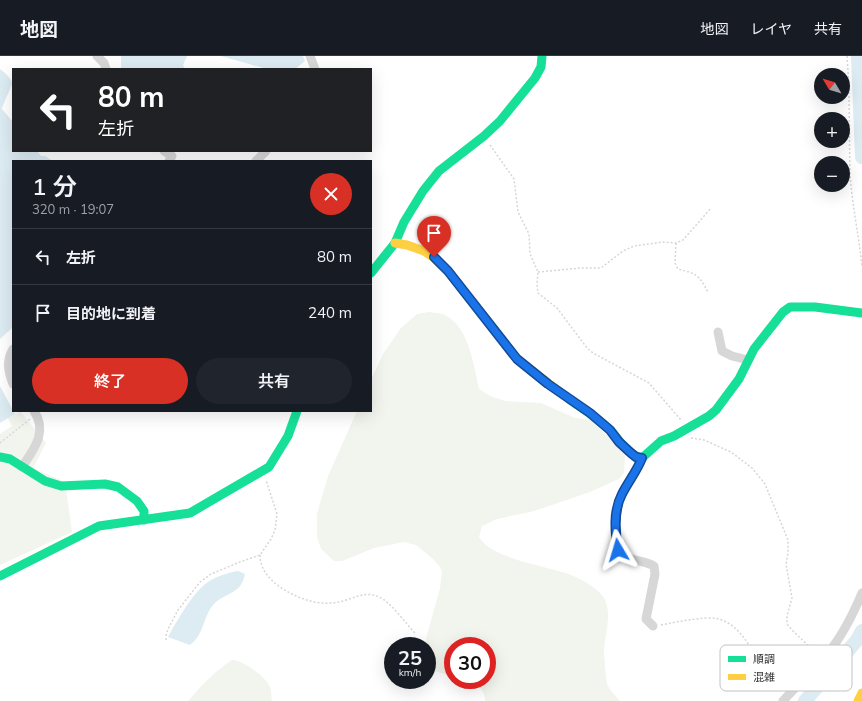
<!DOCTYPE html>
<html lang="ja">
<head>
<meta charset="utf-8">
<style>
	body { margin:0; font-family:Mulish,"Noto Sans JP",sans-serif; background:#20242c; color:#f1f3f6; height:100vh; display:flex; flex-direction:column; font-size:15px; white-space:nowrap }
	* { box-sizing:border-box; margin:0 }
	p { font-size:13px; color:#9ea1a6 }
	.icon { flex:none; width:22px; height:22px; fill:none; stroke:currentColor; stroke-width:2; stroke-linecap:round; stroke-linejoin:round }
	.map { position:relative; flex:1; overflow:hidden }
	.drawer { position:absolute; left:12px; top:104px; width:360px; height:252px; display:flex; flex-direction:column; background:#171b24; border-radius:0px; box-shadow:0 4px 16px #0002 }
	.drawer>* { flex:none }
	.top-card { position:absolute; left:12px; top:12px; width:360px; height:84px; border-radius:0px; box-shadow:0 4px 16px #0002; background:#202124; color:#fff; overflow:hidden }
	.needle { width:26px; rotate:308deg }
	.controls { position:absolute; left:814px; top:12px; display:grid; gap:8px }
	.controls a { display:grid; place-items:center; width:36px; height:36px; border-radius:50%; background:#171b24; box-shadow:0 4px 16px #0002; font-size:20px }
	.speed { position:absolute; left:384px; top:581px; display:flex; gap:8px; font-size:20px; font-weight:700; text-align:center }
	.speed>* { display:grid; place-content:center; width:52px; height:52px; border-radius:50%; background:#171b24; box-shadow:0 4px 16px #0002; line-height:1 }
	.speed small { font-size:10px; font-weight:400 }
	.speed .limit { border:6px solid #d22; background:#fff; color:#111 }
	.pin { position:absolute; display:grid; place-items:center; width:34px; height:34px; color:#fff; margin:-41px -17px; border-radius:50% 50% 50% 0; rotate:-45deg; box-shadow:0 0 4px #0007 }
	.pin .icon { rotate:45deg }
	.me { position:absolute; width:44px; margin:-22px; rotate:353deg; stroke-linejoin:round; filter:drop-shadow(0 0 3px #0008) }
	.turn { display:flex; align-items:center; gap:14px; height:84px; padding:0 20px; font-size:18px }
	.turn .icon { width:52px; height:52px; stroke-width:2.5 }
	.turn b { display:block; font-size:28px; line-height:34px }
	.round { display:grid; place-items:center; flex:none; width:42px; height:42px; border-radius:21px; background:#20242c }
	.summary { display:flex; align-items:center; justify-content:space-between; height:68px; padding:0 20px }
	h1 { font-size:24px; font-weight:600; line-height:30px }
	.primary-button { display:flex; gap:8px; margin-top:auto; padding:8px 20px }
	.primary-button a { flex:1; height:46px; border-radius:24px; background:#d93025; color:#fff; font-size:16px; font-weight:600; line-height:46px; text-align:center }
	.primary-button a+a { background:#20242c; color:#f1f3f6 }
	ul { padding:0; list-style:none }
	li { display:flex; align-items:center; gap:12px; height:56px; padding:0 20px; border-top:1px solid #363941 }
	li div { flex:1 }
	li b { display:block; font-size:15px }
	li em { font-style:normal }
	header { display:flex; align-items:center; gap:24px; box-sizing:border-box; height:56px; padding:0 20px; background:#171b24; border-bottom:1px solid #363941 }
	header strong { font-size:19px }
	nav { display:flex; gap:22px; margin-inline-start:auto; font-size:14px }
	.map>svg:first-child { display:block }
	.green { fill:#f1f5ed }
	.water { fill:#ddebf3 }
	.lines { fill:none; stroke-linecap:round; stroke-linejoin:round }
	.river { stroke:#ddebf3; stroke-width:14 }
	.path { stroke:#d6d6d6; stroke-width:1.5; stroke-dasharray:2 2; stroke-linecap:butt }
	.street { stroke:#d7d7d7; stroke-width:9 }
	.fast { stroke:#16e098; stroke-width:9 }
	.slow { stroke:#ffcf43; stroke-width:9 }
	.route-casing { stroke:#114b97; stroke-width:10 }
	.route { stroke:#1a73e8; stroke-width:7 }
	.key { fill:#fff; stroke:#c2c2c2; stroke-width:1 }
	.key-label { font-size:11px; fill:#333 }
</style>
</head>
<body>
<header>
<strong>地図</strong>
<nav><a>地図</a><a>レイヤ</a><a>共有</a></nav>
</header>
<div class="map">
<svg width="862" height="645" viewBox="0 0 862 645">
	<rect width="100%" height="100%" fill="#fff"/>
	<g class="green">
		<path d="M429,256C435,257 442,257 447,260C469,273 474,310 479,333L490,340L505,345L541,347L575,362L591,364L625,397L624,417L619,423L590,436L534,455L497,463L482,470L479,481C492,503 542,509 565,517C578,521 589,527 599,536C615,550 605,576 604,594C604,600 606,622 607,628C610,635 615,639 620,645H485C485,633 477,627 466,624H487V590H453V620L430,614L427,610V590H424L440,532L442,516L440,511L433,503L416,489L404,486L374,492L342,505H334L321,493L317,481V458L328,420L357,355H371V324L383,298L401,272L417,258Z"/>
		<path d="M20,355L46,387L33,412L65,426L72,476L0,509V378L12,370L8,362Z"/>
		<path d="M232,604C243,604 264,620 269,629C272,633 271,640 272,645H188C201,630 215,615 232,604Z"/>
	</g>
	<g class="water">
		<path d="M121,0H187L183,9L185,13H121Z"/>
		<path d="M221,0H303L305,5L295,13H267Z"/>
		<path d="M0,13C4,16 11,22 12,27C12,30 3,48 2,53L13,66V95H37L41,100H45L53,105H13V271L0,283Z"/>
		<path d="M0,330L15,358L0,367Z"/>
		<path d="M238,515L245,518C241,539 225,536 213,549C203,561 204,579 190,589L168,581C177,565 193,536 208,526C215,521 230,516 238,515Z"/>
	</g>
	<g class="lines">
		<g class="river">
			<path d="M858,0L862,101"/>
			<path d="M805,645L857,584L862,575"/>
		</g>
		<g class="path">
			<path d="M847,0C850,39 849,78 850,117C852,149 859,180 862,211"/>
			<path d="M490,89L514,123L518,156L529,178L530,198L538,216L537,228L538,237L557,252L587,292L593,297L649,327L681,364"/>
			<path d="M676,187L675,207L678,213C697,218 698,218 708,236"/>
			<path d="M538,216L581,212H601L623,195L634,190L663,186L676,187L683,184L711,152"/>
			<path d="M691,382L704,384L731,396L752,412L765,428L788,484V497L786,508L792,542L787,560V568L792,574L817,598"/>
			<path d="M0,387L30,363"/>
			<path d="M260,499C260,513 269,523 280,531C300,544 323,552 346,544C358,541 365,535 379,541C390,545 406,568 415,577"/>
			<path d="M661,569C676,566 691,563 706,562C738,560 748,591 764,611C770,619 777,625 783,631"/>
			<path d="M166,584V580L168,573L178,554L200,526L211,518L240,506L260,499L271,483L275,474L277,458L266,424"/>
		</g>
		<g class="street">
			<path d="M97,0L104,7L106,13"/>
			<path d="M310,0L315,13"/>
			<path d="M164,95L172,100L169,105"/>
			<path d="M256,105L266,95"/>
			<path d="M718,276L722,295L732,300L748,304"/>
			<path d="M13,293C6,305 8,315 13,328"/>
			<path d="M642,402C637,416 627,427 621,440C615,454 615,468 616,482C616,489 617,495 622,499C631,505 644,504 654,510L655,518L646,563L653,570"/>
			<path d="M22,411C34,393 48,376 34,355"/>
			<path d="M783,645C795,631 810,618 822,604C840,585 852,561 862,537"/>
		</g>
		<g class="fast">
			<path d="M371,217L395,187L404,166L423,135L439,115L484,80L500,65L535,22L541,11L542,0"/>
			<path d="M569,343C583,353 598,362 610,374C620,384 627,399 642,402L661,385L674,380L709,360L716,354L739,323L754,293L783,256L790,251H815L862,257"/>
			<path d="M0,401L10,403L45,425L61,430L105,428L118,431L137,445L144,455V464"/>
			<path d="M0,520L99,470L190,457L269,411L288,380L297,355"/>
		</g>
		<g class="slow">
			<path d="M395,187L407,189L424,195L433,201L448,215L517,303L569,343"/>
			<path d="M858,645L862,637"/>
		</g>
	</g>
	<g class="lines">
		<defs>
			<path id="route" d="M434,201L448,215L517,303L548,328L590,357L610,374L619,386L631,397L636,401L642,402C637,415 628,426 622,438C613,455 615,476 618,494"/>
		</defs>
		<use href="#route" class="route-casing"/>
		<use href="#route" class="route"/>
	</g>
	<rect x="720" y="589" width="132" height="46" rx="6" class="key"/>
	<rect x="728" y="600" width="18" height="6" fill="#16e098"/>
	<rect x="728" y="618" width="18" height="6" fill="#ffcf43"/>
	<g class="key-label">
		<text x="753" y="607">順調</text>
		<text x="753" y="625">混雑</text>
	</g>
</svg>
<div class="controls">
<a><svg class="needle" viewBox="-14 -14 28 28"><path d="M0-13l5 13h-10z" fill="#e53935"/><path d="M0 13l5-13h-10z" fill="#9ea1a6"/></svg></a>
<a>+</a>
<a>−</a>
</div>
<div class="speed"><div>25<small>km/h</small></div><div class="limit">30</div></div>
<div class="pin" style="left:434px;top:201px;background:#d93025"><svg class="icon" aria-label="arrive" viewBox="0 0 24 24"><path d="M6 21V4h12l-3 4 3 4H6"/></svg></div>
<svg class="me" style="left:618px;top:494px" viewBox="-20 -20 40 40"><path d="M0-17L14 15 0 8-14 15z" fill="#1a73e8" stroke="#fff" stroke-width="4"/></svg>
<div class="top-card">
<div class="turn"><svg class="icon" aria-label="left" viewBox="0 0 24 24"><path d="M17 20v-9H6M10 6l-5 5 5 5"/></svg><div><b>80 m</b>左折</div></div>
</div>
<section class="drawer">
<div class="summary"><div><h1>1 分</h1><p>320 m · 19:07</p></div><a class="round" style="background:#d93025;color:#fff"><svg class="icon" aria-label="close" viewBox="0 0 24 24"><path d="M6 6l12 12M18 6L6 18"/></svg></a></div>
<ul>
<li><svg class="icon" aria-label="left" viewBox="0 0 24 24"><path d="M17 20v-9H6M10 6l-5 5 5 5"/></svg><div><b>左折</b></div><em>80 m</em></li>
<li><svg class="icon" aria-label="arrive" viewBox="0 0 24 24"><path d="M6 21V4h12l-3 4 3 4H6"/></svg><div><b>目的地に到着</b></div><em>240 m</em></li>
</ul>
<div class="primary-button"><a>終了</a><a>共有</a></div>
</section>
</div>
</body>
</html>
